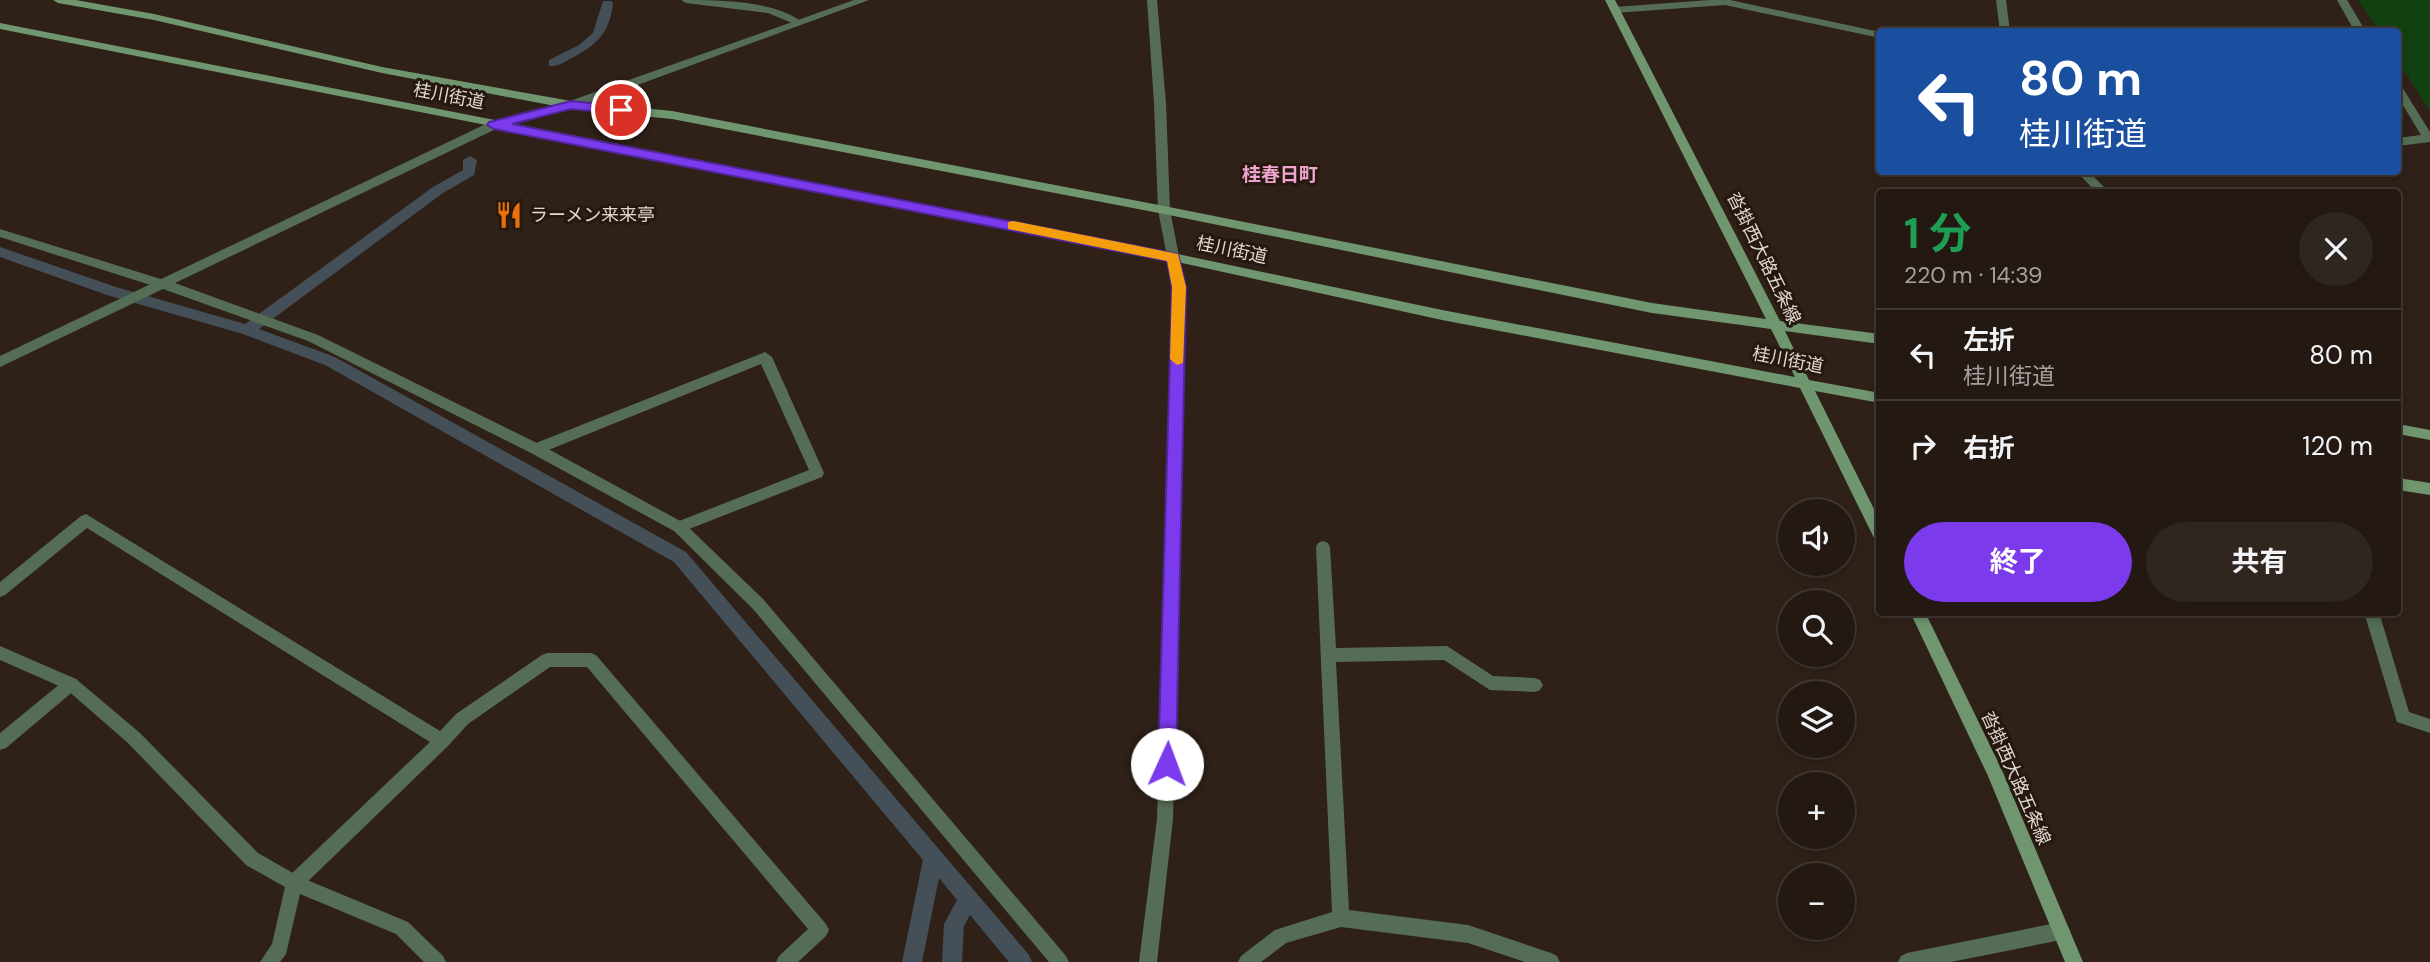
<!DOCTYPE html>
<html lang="ja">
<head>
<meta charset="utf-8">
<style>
	body { margin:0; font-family:"DM Sans","Noto Sans JP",sans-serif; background:#2f2620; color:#f1f3f6; height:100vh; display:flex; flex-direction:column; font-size:26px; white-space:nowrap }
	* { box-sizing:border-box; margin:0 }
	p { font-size:23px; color:#a3a09f }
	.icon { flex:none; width:38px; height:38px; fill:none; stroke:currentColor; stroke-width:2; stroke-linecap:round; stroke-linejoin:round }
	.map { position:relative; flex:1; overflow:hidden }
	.details { position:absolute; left:1876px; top:189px; width:525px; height:427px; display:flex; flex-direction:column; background:#231912; border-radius:7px; box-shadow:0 4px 10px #0003,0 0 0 2px #403832 }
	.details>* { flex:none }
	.banner { position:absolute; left:1876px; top:28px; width:525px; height:147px; border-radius:7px; box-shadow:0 4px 10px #0003,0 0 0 2px #403832; background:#1a4fa0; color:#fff; overflow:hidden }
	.controls { position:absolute; left:1778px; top:499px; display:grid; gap:14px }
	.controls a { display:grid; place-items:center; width:77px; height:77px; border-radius:50%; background:#231912; box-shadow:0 4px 10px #0003,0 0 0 2px #403832; font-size:35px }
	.pin { position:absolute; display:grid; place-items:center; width:60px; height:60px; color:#fff; margin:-30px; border:4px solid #fff; border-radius:50%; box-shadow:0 2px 7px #0007 }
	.me { position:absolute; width:77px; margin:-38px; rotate:2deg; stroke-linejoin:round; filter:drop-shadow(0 0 5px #0008) }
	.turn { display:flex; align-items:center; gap:24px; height:147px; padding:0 28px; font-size:32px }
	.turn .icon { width:91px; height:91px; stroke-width:2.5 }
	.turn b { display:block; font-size:49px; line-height:60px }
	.round { display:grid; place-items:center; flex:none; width:74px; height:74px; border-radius:37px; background:#2f2620 }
	.overview { display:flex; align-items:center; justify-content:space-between; height:119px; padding:0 28px }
	h1 { font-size:42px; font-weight:700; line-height:52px; color:#1e9e55 }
	.primary-button { display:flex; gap:14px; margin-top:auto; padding:14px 28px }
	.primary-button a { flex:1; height:80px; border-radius:42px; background:#7c3aed; color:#fff; font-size:28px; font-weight:700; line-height:80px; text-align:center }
	.primary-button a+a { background:#2f2620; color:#f1f3f6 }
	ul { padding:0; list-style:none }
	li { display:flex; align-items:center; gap:21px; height:91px; padding:0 28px; border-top:2px solid #403832 }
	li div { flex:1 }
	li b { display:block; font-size:26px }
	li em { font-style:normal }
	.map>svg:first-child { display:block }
	.green { fill:#114111 }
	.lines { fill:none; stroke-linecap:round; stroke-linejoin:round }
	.stream { fill:#444f58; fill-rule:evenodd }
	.lane { fill:#556d55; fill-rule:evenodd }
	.street { fill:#556d55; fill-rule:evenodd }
	.secondary { fill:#6f966f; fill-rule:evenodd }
	.route { fill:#7c3aed; stroke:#51269a; stroke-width:2 }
	.slow { fill:#f59e0b }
	.labels { text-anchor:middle; stroke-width:6; stroke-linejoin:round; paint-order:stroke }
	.street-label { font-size:18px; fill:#e0d7d1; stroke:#25180f }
	.poi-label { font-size:18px; fill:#e0d7d1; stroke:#25180f; text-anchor:start }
	.neighbourhood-label { font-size:19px; font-weight:bold; fill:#eea4cc; stroke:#25180f }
</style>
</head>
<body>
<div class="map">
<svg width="2430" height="962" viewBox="0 0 2430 962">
	<rect width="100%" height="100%" fill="#2f2118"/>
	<path class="green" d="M2358,0H2430V111L2398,61V32L2379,31Z"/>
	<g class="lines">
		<g class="stream">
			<path d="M603,1H611L613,3C610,33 596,46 570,59C563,63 557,67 549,66V60L579,45L593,33Z"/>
			<path d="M470,156L477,160L474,175L443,193L259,329L335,357L686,552L1029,955L1032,962H1009L970,915L964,926L962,962H942L944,924L957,900L939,878L922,962H902L923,860L674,562L325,365L243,334L107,295L0,257V247L116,287L245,324L433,187L463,170V160Z"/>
		</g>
		<g class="lane">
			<path d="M681,0C716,0 774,0 802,22L797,25L768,13L686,3Z"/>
			<path d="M0,229L167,281L169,284L163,289L0,237Z"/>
			<path d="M765,352L772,357L824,473L822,477L684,531H674L672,527L674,523L809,470L761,364L541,453H531L529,449L531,445Z"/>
			<path d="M86,514L440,731L456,714L542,655L547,653H591L596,655L826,924L829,930L826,936L798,962H776L779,956L808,929L587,667H550L468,724L448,746L300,889L294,891L288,889L285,883L288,877L430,742L87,528L5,595L0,597V582L81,516Z"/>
			<path d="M1323,541L1328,543L1330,547L1336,648L1447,646L1493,676L1535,678L1540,680L1543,685L1540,690L1535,692L1490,690L1444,660L1336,662L1349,910L1468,925L1551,953L1557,956L1560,962H1525L1468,943L1341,927L1286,943L1261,962H1238L1241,956L1275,930L1332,912L1316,547L1318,543Z"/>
			<path d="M71,677L76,679L79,684L76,689L6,748L0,750V733L66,679Z"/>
			<path d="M2061,922L2067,925L2070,931L2067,937L2061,940L1951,962H1898L1901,956L1907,953Z"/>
		</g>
		<g class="street">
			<path d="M854,0H869L575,108L498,128L175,283L318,335L541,445L684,523L763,599L1066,956L1069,962H1049L753,609L674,531L531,453L308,341L163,289L0,367V356L490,122L567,102Z"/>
			<path d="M1147,0H1157L1166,103L1170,210L1185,287L1173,819L1157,962H1139L1157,819L1173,287L1158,210L1154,103Z"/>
			<path d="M1710,0H1730L1880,32V38L1725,5L1615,13L1610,10L1615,7Z"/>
			<path d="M1996,0H2006L2010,32H2000Z"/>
			<path d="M2337,0H2347L2366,32H2355Z"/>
			<path d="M2398,85L2402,87L2430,132V142L2398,146V138L2421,135L2398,97Z"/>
			<path d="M2077,172H2089L2109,192H2096Z"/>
			<path d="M2364,612H2379L2409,712L2430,719V733L2397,722Z"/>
			<path d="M0,646L76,679L140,733L258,853L300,877L408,922L443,956L446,962H424L396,934L300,894L286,954L280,962H260L272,944L285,887L246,865L128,743L66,689L0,660Z"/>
		</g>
		<g class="secondary">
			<path d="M53,0H76L154,14L382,67L571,101L672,111L1164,206L1652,303L1766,319L1605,0H1615L1780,321L1880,334V344L1785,331L1809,380L1880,393V403L1815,391L1880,521V542L1875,540L1800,388L1442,320L1173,261L0,29V23L1173,253L1442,310L1795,377L1771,329L1652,313L1164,214L672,119L571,109L382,73L154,20L58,3Z"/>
			<path d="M2398,424L2430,430V440L2398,434Z"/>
			<path d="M2398,478L2430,483V495L2398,490Z"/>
			<path d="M1910,612H1925L2001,768L2083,962H2065L1988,776Z"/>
		</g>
	</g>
	<path class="route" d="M571,101L621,106L628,110L621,114L571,109L512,124L1178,254L1186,287L1176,764L1173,770L1167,772L1160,770L1158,764L1172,287L1167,261L494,129L487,125L489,122Z"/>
	<path class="slow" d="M1013,221L1178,254L1186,287L1183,363L1177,365L1170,359L1172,287L1167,261L1008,229V222Z"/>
	<defs>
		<symbol id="restaurant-bare" viewBox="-9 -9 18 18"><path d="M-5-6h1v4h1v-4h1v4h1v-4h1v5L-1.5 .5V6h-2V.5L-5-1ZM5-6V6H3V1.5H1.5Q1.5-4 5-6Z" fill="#e8710a" stroke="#25180f" stroke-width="2.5" paint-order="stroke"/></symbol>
	</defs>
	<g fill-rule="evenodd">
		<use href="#restaurant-bare" x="490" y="196" width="38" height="38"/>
	</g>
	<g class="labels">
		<g class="street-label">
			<text transform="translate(449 96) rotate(11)" y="6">桂川街道</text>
			<text transform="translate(1232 250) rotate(12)" y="6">桂川街道</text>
			<text transform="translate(1764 258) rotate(64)" y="6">沓掛西大路五条線</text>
			<text transform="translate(1788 360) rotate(11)" y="6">桂川街道</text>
			<text transform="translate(2016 778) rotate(66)" y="6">沓掛西大路五条線</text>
		</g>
		<g class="poi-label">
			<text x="530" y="221">ラーメン来来亭</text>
		</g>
		<g class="neighbourhood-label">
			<text x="1280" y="181">桂春日町</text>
		</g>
	</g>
</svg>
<div class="controls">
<a><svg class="icon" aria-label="sound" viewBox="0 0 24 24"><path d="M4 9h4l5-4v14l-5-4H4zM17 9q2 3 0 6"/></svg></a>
<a><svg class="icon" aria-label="search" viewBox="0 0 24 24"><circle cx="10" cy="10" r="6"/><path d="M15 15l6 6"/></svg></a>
<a><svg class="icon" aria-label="layers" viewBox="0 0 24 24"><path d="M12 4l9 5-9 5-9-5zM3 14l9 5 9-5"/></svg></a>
<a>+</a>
<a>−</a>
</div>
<div class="pin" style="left:621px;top:110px;background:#d93025"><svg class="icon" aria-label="arrive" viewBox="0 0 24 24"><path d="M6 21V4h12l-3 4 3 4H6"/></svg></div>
<svg class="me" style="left:1167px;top:764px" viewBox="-20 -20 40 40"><circle r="19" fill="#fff"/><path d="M0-13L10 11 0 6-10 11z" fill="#7c3aed"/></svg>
<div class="banner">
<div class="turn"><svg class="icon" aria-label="left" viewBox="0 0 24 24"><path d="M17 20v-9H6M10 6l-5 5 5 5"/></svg><div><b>80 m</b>桂川街道</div></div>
</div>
<section class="details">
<div class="overview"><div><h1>1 分</h1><p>220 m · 14:39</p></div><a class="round"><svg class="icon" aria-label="close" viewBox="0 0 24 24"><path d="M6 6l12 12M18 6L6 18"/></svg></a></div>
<ul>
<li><svg class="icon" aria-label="left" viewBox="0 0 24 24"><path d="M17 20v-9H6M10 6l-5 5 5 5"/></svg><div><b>左折</b><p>桂川街道</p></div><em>80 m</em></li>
<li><svg class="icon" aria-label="right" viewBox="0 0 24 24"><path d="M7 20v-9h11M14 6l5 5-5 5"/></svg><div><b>右折</b></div><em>120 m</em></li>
</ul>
<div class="primary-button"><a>終了</a><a>共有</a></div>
</section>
</div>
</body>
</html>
